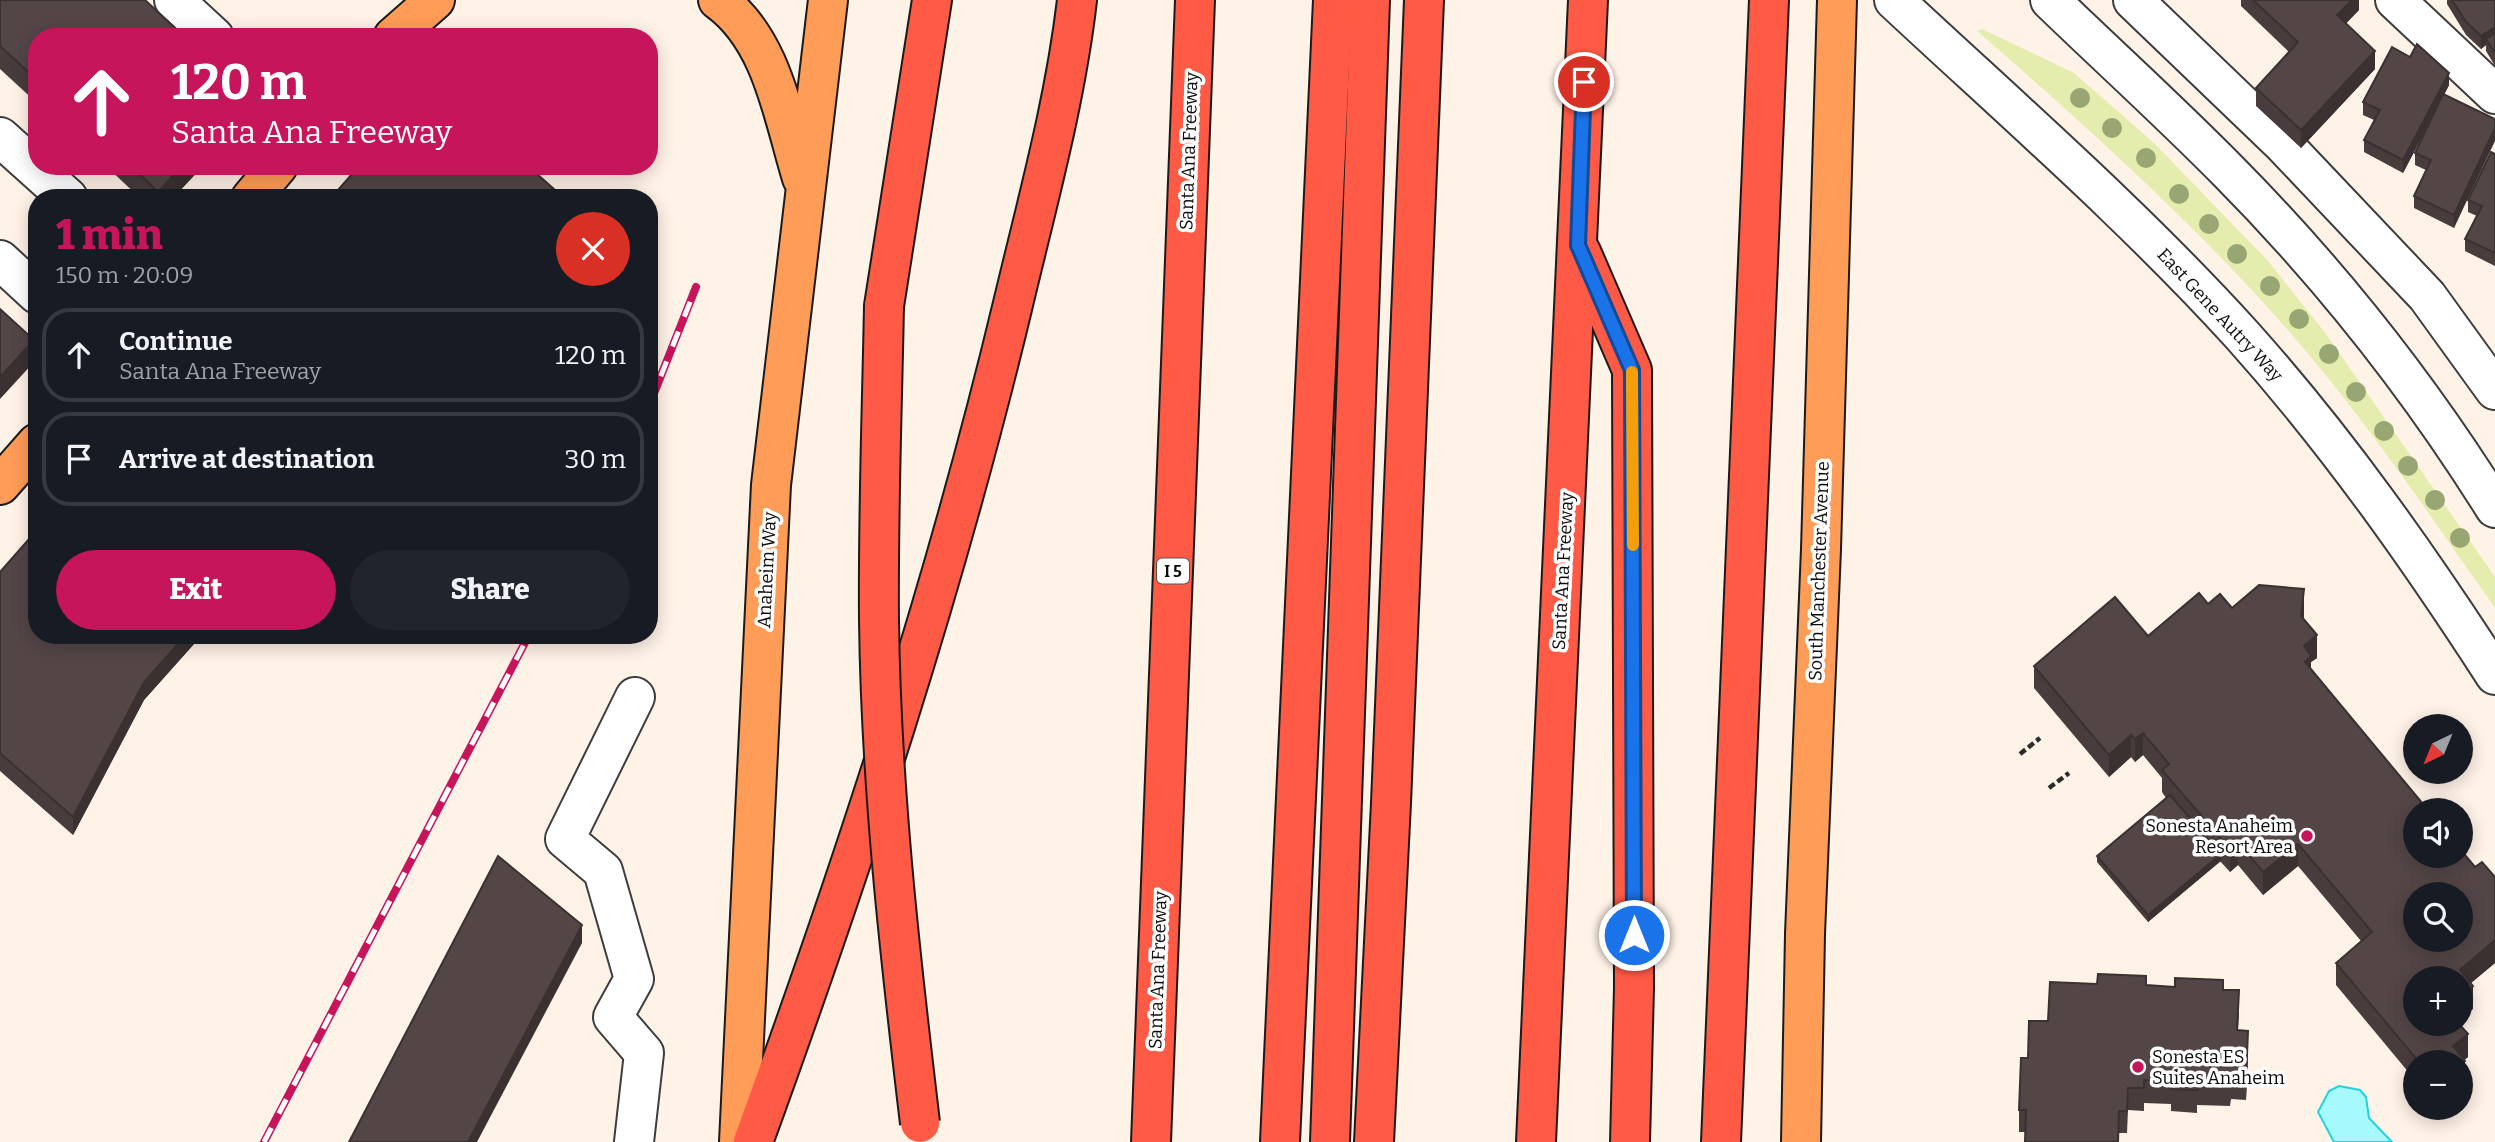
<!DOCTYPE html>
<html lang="en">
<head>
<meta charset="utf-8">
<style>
	body { margin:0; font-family:Bitter,serif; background:#20242c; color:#f1f3f6; height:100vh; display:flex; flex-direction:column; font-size:26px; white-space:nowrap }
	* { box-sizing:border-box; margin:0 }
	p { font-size:23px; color:#9ea1a6 }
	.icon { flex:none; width:38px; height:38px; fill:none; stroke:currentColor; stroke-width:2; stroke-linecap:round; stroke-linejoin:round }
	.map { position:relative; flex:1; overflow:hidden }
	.details { position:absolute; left:28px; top:189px; width:630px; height:455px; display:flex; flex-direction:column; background:#171b24; border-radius:28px; box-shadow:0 4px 18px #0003 }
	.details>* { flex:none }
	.guide { position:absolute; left:28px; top:28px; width:630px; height:147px; border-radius:28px; box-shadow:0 4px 18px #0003; background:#c7155b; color:#fff; overflow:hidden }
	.needle { width:46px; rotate:223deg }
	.controls { position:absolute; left:2403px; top:714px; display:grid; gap:14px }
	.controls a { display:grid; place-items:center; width:70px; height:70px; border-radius:50%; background:#171b24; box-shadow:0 4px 18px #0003; font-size:35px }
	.pin { position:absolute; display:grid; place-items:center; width:60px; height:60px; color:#fff; margin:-30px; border:4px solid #fff; border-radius:50%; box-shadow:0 2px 7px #0007 }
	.me { position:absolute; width:77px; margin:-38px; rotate:0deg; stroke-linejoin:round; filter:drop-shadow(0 0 5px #0008) }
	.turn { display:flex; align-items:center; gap:24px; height:147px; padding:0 28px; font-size:32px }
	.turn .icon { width:91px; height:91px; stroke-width:2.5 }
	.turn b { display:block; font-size:49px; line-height:60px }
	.round { display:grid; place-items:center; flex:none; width:74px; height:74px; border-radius:37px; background:#20242c }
	.headline { display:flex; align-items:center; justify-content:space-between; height:119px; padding:0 28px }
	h1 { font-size:42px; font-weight:800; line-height:52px; color:#c7155b }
	.action { display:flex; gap:14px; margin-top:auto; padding:14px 28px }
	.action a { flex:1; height:80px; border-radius:42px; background:#c7155b; color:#fff; font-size:28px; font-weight:800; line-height:80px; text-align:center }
	.action a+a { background:#20242c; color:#f1f3f6 }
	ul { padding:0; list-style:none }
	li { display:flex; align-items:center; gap:21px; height:94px; margin:0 14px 10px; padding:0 14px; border:4px solid #363941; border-radius:28px }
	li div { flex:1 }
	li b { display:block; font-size:26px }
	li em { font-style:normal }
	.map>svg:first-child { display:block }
	.green { fill:#e4edad }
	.water { fill:#a6fafd; stroke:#25d2db; stroke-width:2 }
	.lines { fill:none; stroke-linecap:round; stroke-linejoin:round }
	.minor-casing { stroke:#3d3d3d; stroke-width:42 }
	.major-casing { stroke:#1b1b1b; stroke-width:42 }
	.highway-casing { stroke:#1b1b1b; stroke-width:42 }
	.path { stroke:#2c2c2c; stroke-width:4.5; stroke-dasharray:7 3.5; stroke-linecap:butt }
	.minor { stroke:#fff; stroke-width:38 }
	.major { stroke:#ff9c57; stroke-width:38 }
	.highway { stroke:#ff5a45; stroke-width:38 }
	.rail-casing { stroke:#c7155b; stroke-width:8 }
	.rail { stroke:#fff; stroke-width:5; stroke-dasharray:16; stroke-linecap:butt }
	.highway-bridge-casing { stroke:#1b1b1b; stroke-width:42; stroke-linecap:butt }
	.highway-bridge { stroke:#ff5a45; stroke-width:38 }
	.tree { fill:#98a674 }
	.wall { fill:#483c3c }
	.shaded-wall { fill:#3b3131 }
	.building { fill:#544646; stroke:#3b3131; stroke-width:2; fill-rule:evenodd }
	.route-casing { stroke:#114b97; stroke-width:18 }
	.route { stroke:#1a73e8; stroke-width:12 }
	.slow { stroke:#f59e0b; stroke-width:12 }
	.poi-dot { fill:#c7155b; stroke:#fff; stroke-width:2.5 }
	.labels { text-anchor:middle; stroke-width:7; stroke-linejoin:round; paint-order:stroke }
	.shield { fill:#fff; stroke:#545454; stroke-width:2 }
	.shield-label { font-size:16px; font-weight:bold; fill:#0a0a0a }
	.street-label { font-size:18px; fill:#0a0a0a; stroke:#fff }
	.poi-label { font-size:18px; fill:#0a0a0a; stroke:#fff; text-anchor:end }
</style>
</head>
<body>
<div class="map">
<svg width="2495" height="1142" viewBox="0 0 2495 1142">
	<rect width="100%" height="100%" fill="#fff2e7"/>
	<path class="green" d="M1982,29L2074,73L2154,143L2269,262L2326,334L2495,577V608C2428,513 2363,415 2286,328C2192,221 2084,124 1977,31Z"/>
	<path class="water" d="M2339,1086L2360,1090L2366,1097L2369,1118L2392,1142H2334L2318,1112L2329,1091Z"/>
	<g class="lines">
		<defs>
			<g id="minor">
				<path d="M174,0L214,37"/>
				<path d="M1894,0C2012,110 2134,216 2242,335C2337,441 2418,556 2495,675"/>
				<path d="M2050,0C2109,57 2171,113 2229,172C2329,273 2420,388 2495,508"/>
				<path d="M2133,0L2282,143L2427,296L2495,390"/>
				<path d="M2395,0L2495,94"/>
				<path d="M0,137L68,198"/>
				<path d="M0,260L37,294"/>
				<path d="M634,1142L644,1053L613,1017L634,979L603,871L565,839L635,697"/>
			</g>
			<g id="major">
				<path d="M718,0C773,40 783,117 802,178"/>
				<path d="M393,37L435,0"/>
				<path d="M251,198L278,166"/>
				<path d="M0,485L37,443"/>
				<path d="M739,1142L771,485L828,0"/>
				<path d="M1801,1142L1805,934L1821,549L1837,0"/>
			</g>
			<g id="highway">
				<path d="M1581,252L1632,370L1634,988L1630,1142"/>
				<path d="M884,306L932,0"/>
				<path d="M753,1142C853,867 945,588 1013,304C1037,203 1065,103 1077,0"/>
				<path d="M1151,1142L1195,0"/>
				<path d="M1280,1142L1333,0"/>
				<path d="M1330,1142L1370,0"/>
				<path d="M1374,1142L1391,803L1424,0"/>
				<path d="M1536,1142L1588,0"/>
				<path d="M1721,1142L1769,0"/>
			</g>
		</defs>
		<use href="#minor" class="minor-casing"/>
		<use href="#major" class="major-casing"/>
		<use href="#highway" class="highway-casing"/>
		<g class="path">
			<path d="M2020,754L2040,738"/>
			<path d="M2049,788L2069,773"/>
		</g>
		<use href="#minor" class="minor"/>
		<use href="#major" class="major"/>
		<use href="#highway" class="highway"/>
		<defs>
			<g id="rail">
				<path d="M649,406L696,287"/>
				<path d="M264,1142L529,635"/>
			</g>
		</defs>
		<use href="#rail" class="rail-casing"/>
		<use href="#rail" class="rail"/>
		<defs>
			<path id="highway-bridge" d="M884,306C882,410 878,515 879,620C881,788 900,956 920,1123"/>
		</defs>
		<use href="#highway-bridge" class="highway-bridge-casing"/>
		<use href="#highway-bridge" class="highway-bridge"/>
	</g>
	<g class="tree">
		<circle cx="2080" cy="98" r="10"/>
		<circle cx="2112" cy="128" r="10"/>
		<circle cx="2146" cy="158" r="10"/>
		<circle cx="2179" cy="194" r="10"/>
		<circle cx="2209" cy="224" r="10"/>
		<circle cx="2237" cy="254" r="10"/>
		<circle cx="2270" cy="286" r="10"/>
		<circle cx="2299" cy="319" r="10"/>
		<circle cx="2329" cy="354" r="10"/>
		<circle cx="2356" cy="392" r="10"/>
		<circle cx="2384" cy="431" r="10"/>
		<circle cx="2408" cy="466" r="10"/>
		<circle cx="2435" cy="500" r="10"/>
		<circle cx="2460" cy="538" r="10"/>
	</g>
	<g class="wall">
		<path d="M0,0L37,37V103L0,69Z"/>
		<path d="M2241,0H2359V10L2346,23L2375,69L2301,148L2256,106V88L2289,52L2241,6Z"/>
		<path d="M2447,0H2495V66L2486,51V45L2481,49L2466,35L2447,4Z"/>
		<path d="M2449,85L2444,95L2495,119L2454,228L2414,208V196L2426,170L2415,165V153L2435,112L2403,173L2364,152V140L2374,120L2363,115V102Z"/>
		<path d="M2495,154V266L2465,251V239L2477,216L2468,212V200Z"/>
		<path d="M106,166H203L173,198H140Z"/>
		<path d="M0,572L37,635H202L144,700L73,835L0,771Z"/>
		<path d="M2208,604L2232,608L2304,612V619L2317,658L2311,662V670L2495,963L2471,983L2473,1009L2415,978L2468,1057L2464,1060L2465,1083L2460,1087V1062H2415V1080L2336,985V963L2361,941L2298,866L2263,895L2238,865L2230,872L2220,861L2148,922L2097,862V856L2166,798L2162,792V778L2143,755L2135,762L2131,757L2109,777L2034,688V666L2148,636Z"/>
		<path d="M2097,984L2146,985L2223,990L2239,1013L2238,1030L2248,1053L2246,1100L2231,1099L2230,1106L2197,1105V1113L2171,1111V1104L2144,1103V1111L2128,1110L2127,1133H2119V1142H2025V1132H2019V1110L2028,1058L2048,1021Z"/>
	</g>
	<g class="shaded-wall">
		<path d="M2352,0H2359V10L2337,33V15Z"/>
		<path d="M2495,27V40L2486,39V45L2481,49V36Z"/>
		<path d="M2375,51V69L2301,148V130Z"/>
		<path d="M2449,73V85L2403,173V160Z"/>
		<path d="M2495,128V141L2454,228V215Z"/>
		<path d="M182,166H203L173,198H158V192Z"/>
		<path d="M34,340V362L0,399V377Z"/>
		<path d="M2304,589V612L2301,639V616Z"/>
		<path d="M186,635H202L144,700L73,835V817L144,682Z"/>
		<path d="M2317,635V658L2311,662V679L2305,684L2304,646Z"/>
		<path d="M2143,733V755L2135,762V739Z"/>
		<path d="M2131,735V757L2109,777V755Z"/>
		<path d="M2238,842V865L2230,872V849Z"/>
		<path d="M2298,844V866L2263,895V872Z"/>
		<path d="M2221,854V861L2148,922V915Z"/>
		<path d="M582,925V943L477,1142H468Z"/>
		<path d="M2495,940V963L2460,992V970Z"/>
		<path d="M2473,986V1009L2460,1019V997Z"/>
		<path d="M2248,1031V1053L2246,1100V1078Z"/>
		<path d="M2468,1034V1057L2460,1063L2453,1046Z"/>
		<path d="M2465,1061V1083L2460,1087V1065Z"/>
	</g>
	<g class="building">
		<path d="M0,0H145L185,37H37V80L0,46Z"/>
		<path d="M2253,0H2352L2337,15L2375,51L2301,130L2256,88L2298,42Z"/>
		<path d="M2452,0H2495V27L2481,36L2466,22Z"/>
		<path d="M2495,33V53L2486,39Z"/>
		<path d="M2417,44L2449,73L2403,160L2364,140L2380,110L2363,102L2392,47L2410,57Z"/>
		<path d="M2443,94L2495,119V128L2454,215L2414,196L2431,160L2415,153Z"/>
		<path d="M2491,152L2495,154V253L2465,239L2482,206L2468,200Z"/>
		<path d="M131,166H182L158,192Z"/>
		<path d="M359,166H528L564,198H331Z"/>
		<path d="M0,309L34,340L0,377Z"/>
		<path d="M37,530V635H186L144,682L73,817L0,753V572Z"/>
		<path d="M2259,585L2304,589L2301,616L2317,635L2304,646L2311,656L2305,662L2428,810H2415V856H2460V849L2475,867L2482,862L2495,877V940L2460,970L2473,986L2460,997V978H2415V1024H2459L2468,1034L2453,1046L2465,1061L2460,1065V1062H2419L2336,963L2372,932L2298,844L2263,872L2238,842L2230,849L2162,770L2169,764L2143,733L2135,739L2131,735L2109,755L2034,666L2115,597L2148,636L2199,593L2208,604L2220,594L2232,608ZM2415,894H2460V940H2415Z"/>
		<path d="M2170,795L2221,854L2148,915L2097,856Z"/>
		<path d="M498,856L582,925L468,1142H349Z"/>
		<path d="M2098,974L2146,976V985L2175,987V978L2223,980V990H2239L2237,1030L2248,1031L2246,1078L2231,1077L2230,1084L2197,1082V1090L2171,1089V1082L2144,1080V1088H2128L2127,1111H2119L2118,1142H2025L2026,1110H2019L2021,1058H2028L2029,1021H2048L2050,982L2097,984Z"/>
	</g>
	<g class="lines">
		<defs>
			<path id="route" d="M1584,82L1578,245L1632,370L1634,935"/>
		</defs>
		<use href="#route" class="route-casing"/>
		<use href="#route" class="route"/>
		<path class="slow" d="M1632,372L1633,545"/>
	</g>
	<g class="poi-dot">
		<circle cx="2307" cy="836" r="7"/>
		<circle cx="2138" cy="1067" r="7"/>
	</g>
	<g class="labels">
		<rect class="shield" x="1157" y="558.5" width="32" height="25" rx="5"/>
		<g class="shield-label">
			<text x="1173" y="577">I 5</text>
		</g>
		<g class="street-label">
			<text transform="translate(1189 151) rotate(-88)" y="6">Santa Ana Freeway</text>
			<text transform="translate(2220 315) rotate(47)" y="6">East Gene Autry Way</text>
			<text transform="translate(767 570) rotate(-87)" y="6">Anaheim Way</text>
			<text transform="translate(1563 571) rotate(-87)" y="6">Santa Ana Freeway</text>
			<text transform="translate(1819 571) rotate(-88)" y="6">South Manchester Avenue</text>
			<text transform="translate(1158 970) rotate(-88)" y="6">Santa Ana Freeway</text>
		</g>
		<g class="poi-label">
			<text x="2293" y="832">Sonesta Anaheim<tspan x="2293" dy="21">Resort Area</tspan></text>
			<text x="2152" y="1063" text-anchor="start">Sonesta ES<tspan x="2152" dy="21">Suites Anaheim</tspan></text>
		</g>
	</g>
</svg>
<div class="controls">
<a><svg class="needle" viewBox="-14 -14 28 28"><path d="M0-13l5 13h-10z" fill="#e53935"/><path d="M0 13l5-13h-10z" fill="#9ea1a6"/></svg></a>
<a><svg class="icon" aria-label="sound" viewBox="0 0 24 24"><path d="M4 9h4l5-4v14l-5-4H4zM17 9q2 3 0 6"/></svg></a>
<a><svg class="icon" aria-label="search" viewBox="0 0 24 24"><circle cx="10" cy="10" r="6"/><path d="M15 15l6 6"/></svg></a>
<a>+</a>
<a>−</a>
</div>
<div class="pin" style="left:1584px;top:82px;background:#d93025"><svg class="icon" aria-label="arrive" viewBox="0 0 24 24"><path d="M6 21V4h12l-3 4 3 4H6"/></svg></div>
<svg class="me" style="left:1634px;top:935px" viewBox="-20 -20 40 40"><circle r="17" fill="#1a73e8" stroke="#fff" stroke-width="3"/><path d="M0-11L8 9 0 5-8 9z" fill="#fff"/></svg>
<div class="guide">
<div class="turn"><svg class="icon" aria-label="ahead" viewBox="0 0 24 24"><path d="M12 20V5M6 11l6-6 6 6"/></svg><div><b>120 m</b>Santa Ana Freeway</div></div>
</div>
<section class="details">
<div class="headline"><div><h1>1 min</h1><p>150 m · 20:09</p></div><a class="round" style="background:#d93025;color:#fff"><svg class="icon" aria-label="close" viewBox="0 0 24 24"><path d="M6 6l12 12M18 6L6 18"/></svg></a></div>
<ul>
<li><svg class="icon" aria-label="ahead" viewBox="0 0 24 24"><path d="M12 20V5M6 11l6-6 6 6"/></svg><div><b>Continue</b><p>Santa Ana Freeway</p></div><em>120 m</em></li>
<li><svg class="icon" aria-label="arrive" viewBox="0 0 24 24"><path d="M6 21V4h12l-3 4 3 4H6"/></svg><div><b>Arrive at destination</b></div><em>30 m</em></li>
</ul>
<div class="action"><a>Exit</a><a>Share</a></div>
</section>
</div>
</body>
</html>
